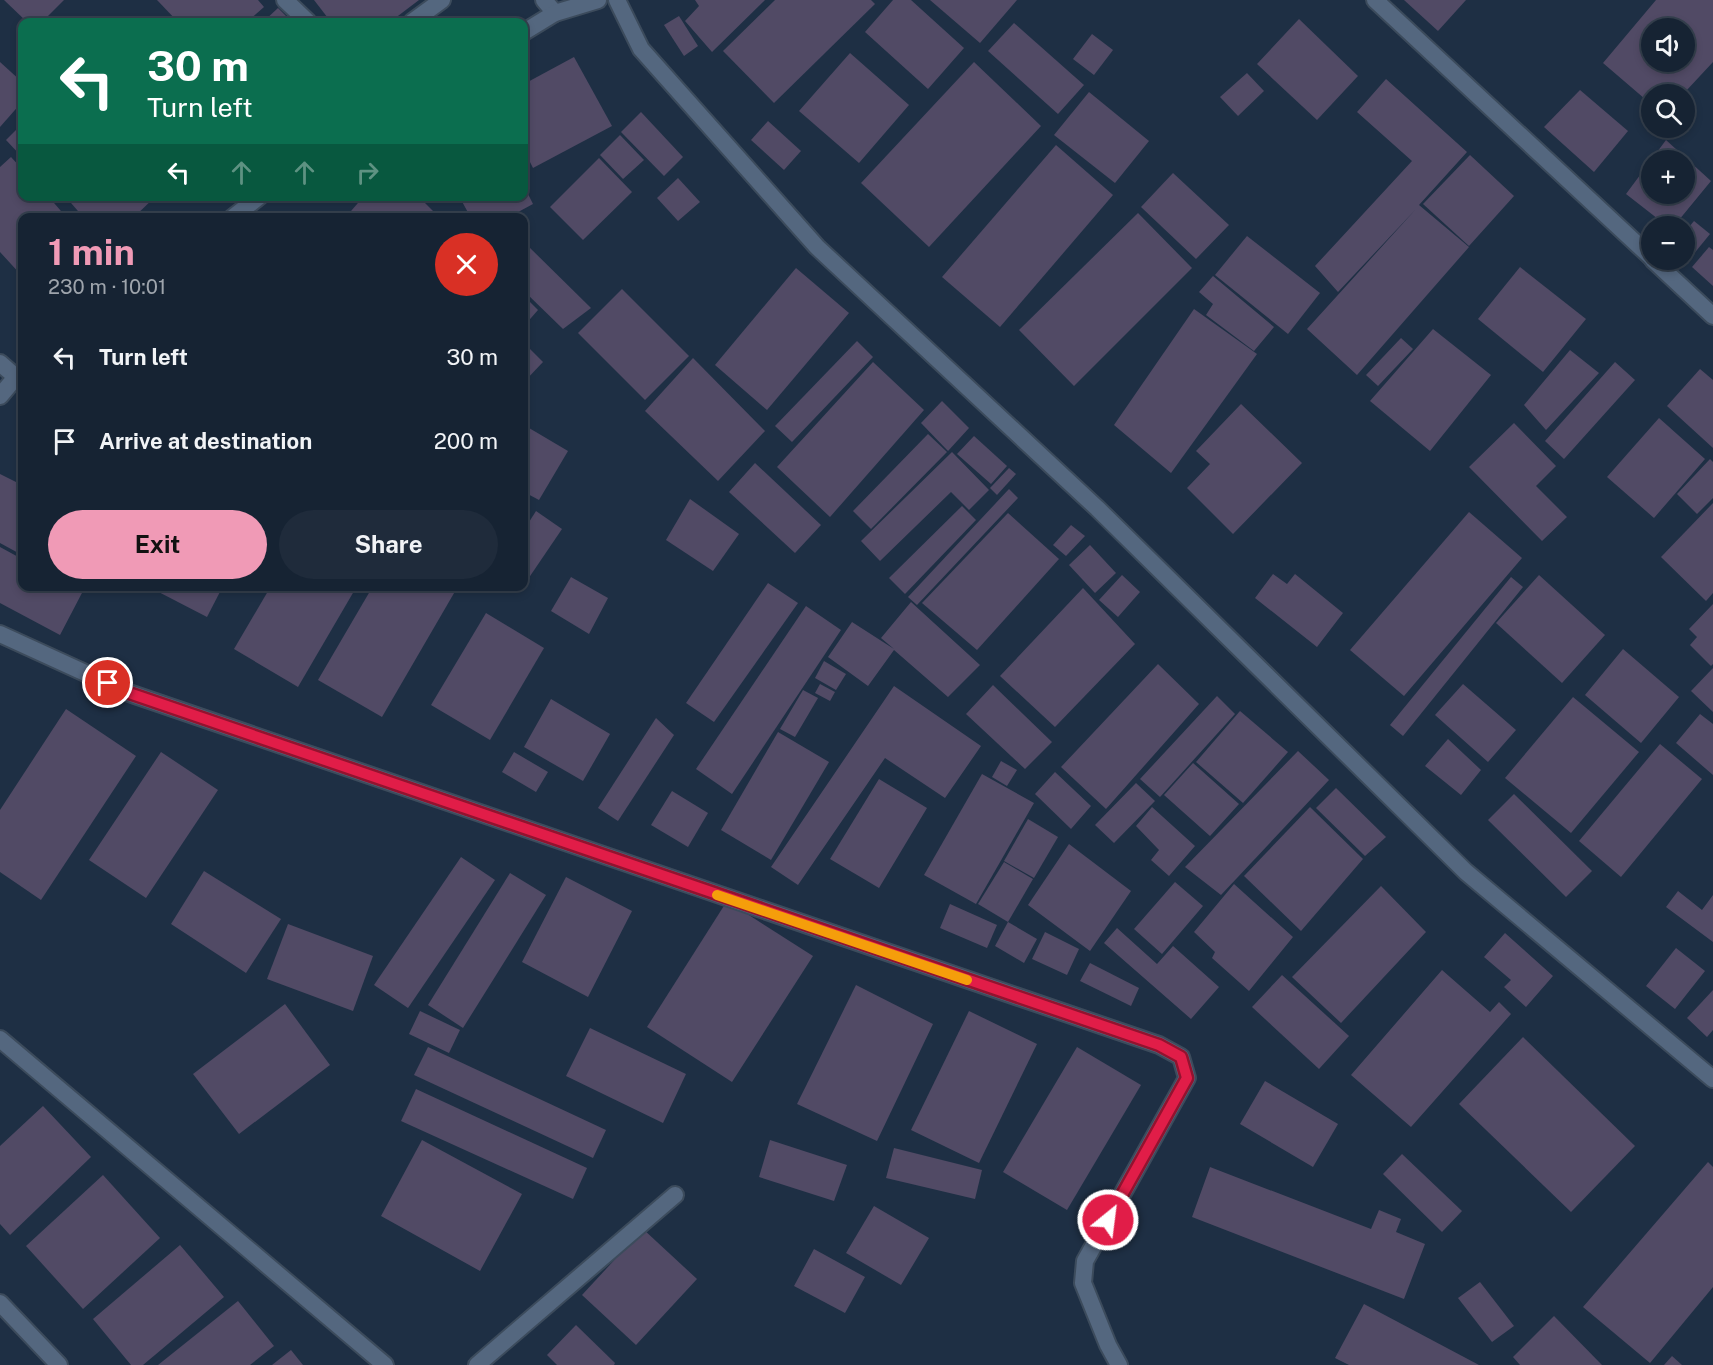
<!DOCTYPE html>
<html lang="en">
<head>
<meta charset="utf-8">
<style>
	body { margin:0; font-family:"Public Sans",sans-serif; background:#1f2b3b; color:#f1f3f6; height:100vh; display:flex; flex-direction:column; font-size:22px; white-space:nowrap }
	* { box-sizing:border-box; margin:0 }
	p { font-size:20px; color:#9ea4ac }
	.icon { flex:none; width:33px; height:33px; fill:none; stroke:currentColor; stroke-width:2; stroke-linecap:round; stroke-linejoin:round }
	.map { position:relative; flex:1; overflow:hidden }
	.side { position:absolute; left:18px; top:213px; width:510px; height:378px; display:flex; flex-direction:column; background:#162333; border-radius:12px; box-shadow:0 3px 9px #0003,0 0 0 2px #35404e }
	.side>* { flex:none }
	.guide { position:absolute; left:18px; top:18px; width:510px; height:183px; border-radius:12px; box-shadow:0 3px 9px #0003,0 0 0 2px #35404e; background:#0b6e4f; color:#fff; overflow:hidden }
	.controls { position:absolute; left:1641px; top:18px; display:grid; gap:12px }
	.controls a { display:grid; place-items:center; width:54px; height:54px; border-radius:50%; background:#162333; box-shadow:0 3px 9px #0003,0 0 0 2px #35404e; font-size:30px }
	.pin { position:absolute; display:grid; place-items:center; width:51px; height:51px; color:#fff; margin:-26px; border:3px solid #fff; border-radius:50%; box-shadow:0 2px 6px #0007 }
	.me { position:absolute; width:66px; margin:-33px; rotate:29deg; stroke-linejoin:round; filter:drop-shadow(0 0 4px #0008) }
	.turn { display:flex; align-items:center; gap:21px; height:126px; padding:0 30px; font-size:27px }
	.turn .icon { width:78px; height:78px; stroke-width:2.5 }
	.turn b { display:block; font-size:42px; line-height:51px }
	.lanes { display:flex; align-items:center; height:57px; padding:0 30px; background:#0003; justify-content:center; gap:30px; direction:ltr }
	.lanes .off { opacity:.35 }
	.round { display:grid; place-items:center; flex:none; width:63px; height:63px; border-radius:32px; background:#1f2b3b }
	.head { display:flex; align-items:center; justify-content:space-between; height:102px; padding:0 30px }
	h1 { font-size:36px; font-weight:700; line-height:45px; color:#f09ab6 }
	.cta { display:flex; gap:12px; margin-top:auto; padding:12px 30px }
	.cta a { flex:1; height:69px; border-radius:36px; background:#f09ab6; color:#111; font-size:24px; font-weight:700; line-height:69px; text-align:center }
	.cta a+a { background:#1f2b3b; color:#f1f3f6 }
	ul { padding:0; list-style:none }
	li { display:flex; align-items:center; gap:18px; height:84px; padding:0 30px }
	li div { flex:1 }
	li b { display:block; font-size:22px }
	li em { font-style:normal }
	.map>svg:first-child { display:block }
	.building { fill:#514a65; fill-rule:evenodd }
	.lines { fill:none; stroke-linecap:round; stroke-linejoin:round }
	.service-casing { stroke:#3c4b5c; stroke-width:20 }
	.minor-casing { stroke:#3c4b5c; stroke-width:20 }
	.service { stroke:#54677f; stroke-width:16 }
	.minor { stroke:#54677f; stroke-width:16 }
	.route-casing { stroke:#92132f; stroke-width:15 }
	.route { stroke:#e11d48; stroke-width:10 }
	.slow { stroke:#f59e0b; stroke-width:10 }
</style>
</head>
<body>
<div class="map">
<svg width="1713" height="1365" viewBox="0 0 1713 1365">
	<rect width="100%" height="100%" fill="#1e2f44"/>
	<g class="building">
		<path d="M4,0H64L42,22H27Z"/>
		<path d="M157,0H258L264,7L247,22H178Z"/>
		<path d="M314,0H419L390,22H331Z"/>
		<path d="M695,0H765L712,52L685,21L699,6Z"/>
		<path d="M775,0H871L875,4L774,103L723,51Z"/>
		<path d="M893,0H911L964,48L928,89L865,32Z"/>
		<path d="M930,0H1017L980,43Z"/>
		<path d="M1404,0H1466L1438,31Z"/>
		<path d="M1656,0H1713V62L1686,91L1679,85L1669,94H1652V105L1603,63ZM1652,28H1684V62H1652Z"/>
		<path d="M278,8L292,22H263Z"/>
		<path d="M679,16L698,46L684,56L664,25Z"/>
		<path d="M1299,19L1358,76L1317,120L1257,64Z"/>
		<path d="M1014,23L1084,85L1058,114L988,51Z"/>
		<path d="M1092,34L1113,50L1094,75L1073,59Z"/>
		<path d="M850,53L909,105L859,163L799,111Z"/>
		<path d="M574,57L612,126L533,168L524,150V84Z"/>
		<path d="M0,62L22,82V102L0,127Z"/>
		<path d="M974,62L1041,126L929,247L861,183Z"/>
		<path d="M1247,73L1264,91L1238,116L1220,97Z"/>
		<path d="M1386,79L1467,152L1419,205L1469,247L1357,375L1307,329L1416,209L1338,292L1315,266L1412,161L1357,112Z"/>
		<path d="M1580,90L1628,131L1594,172L1544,127Z"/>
		<path d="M1089,92L1149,141L1115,183L1054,135Z"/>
		<path d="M641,112L683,157L664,176L621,132Z"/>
		<path d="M768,121L801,151L784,170L751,140Z"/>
		<path d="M22,124V157L6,140Z"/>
		<path d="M620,135L644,160L623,179L600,155Z"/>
		<path d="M1666,140L1711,181L1674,226H1667L1626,194ZM1652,160H1684V194H1652Z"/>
		<path d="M1056,145L1113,195L1000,327L942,277Z"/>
		<path d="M1470,155L1514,196L1469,246L1423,204Z"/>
		<path d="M11,157L22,169V196H48L67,218H22V276L0,252V167Z"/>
		<path d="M599,158L632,192L583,240L550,207Z"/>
		<path d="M1173,173L1229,225L1196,259L1141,207Z"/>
		<path d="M678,178L700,202L678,221L657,198Z"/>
		<path d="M524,186L533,204L507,218H471L459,196H524Z"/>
		<path d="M65,196H156L133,218H84Z"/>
		<path d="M364,196H418L440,218H345Z"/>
		<path d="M1138,213L1192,268L1074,386L1019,330Z"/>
		<path d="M1694,221L1710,234L1688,261L1684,258V233Z"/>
		<path d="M1247,236L1320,293L1288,334L1215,275Z"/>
		<path d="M526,244L591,308L563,329L524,291V247Z"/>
		<path d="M1709,247L1713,250V286L1692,267Z"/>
		<path d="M1520,267L1586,319L1543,372L1478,319Z"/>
		<path d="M796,268L849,313L767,410L715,365Z"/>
		<path d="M1213,276L1274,327L1254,351L1206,315L1213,304L1199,292Z"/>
		<path d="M622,289L689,356L645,400L578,333Z"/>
		<path d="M524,296L538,310L524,326Z"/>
		<path d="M1194,309L1257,354L1171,473L1114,425Z"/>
		<path d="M1433,329L1491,375L1430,451L1370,401Z"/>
		<path d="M1401,338L1413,349L1378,386L1366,375Z"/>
		<path d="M857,341L873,357L792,442L775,426Z"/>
		<path d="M524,343L543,362L524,382Z"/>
		<path d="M1570,350L1599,373L1546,430L1524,405Z"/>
		<path d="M693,358L765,431L718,481L645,411Z"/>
		<path d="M873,362L924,410L830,517L777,467Z"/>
		<path d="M1615,362L1635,380L1564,459L1545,441Z"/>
		<path d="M1700,369L1713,380V448L1667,406Z"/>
		<path d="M942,401L969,428L948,451L921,423Z"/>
		<path d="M1241,404L1302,463L1233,534L1187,488L1210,464L1196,451Z"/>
		<path d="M1659,418L1705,459L1654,518L1607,477Z"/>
		<path d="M1514,423L1556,466L1536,486L1567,517L1542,541L1469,467Z"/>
		<path d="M524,425L568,451L539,500L524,492Z"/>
		<path d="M928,434L947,452L871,529L853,511Z"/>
		<path d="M974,436L1007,466L991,484L957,454Z"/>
		<path d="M952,452L989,490L969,510L951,492L880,561L861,541Z"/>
		<path d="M1710,459L1713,462V498L1697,514L1677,494Z"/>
		<path d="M755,463L821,525L795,553L729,492Z"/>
		<path d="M1009,468L1016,474L997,495L990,488Z"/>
		<path d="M0,474L22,485V555L0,543Z"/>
		<path d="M1009,489L1018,498L917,605L908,597Z"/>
		<path d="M690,499L739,534L713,571L666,540Z"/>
		<path d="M1713,503V593L1706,601L1661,557Z"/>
		<path d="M962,506L976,520L905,594L889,578Z"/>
		<path d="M536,511L562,529L524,585V530Z"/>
		<path d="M1469,512L1522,558L1404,696L1350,650Z"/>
		<path d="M1008,513L1059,559L977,650L922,603Z"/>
		<path d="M1071,525L1085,536L1066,556L1053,545Z"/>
		<path d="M1090,545L1116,573L1095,593L1069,565Z"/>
		<path d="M0,547L22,559V586H75L83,591L60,635L0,603Z"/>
		<path d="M1273,574L1287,584L1295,574L1343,613L1317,647L1255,598Z"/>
		<path d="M1122,575L1140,592L1118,617L1099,600Z"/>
		<path d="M1539,575L1605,635L1562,683L1496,623Z"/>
		<path d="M571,577L608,598L589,634L551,611Z"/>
		<path d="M1511,577L1523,587L1403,736L1390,725Z"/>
		<path d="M768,583L798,603L714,722L686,703Z"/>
		<path d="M147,586H223L207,617Z"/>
		<path d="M271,586H357L298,687L234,649Z"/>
		<path d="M373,586H454L457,588L382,717L318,680Z"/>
		<path d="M1083,588L1135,644L1055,727L1000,676Z"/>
		<path d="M911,602L980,665L948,697L894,650L868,686L828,657L852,622L894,649L881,638Z"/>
		<path d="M1713,604V664L1711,666L1690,645L1697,637L1689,629Z"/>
		<path d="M806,606L841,630L732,794L696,769Z"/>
		<path d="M486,613L544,648L490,740L431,705Z"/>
		<path d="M1623,649L1679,697L1641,743L1585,695Z"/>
		<path d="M824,661L846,674L836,690L815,678Z"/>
		<path d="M1158,664L1199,704L1106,809L1061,767Z"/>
		<path d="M1713,668V712L1691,691Z"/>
		<path d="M820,684L835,692L830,701L815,693Z"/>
		<path d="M1463,684L1516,730L1488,762L1435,715Z"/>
		<path d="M993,685L1052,742L1025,769L966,714Z"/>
		<path d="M894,686L981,746L945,798L885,758L798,885L771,867Z"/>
		<path d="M803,690L818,698L795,737L780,729Z"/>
		<path d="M1217,696L1235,714L1160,797L1140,779Z"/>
		<path d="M1573,697L1639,752L1571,833L1505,778Z"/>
		<path d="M551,699L610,734L583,781L524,747Z"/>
		<path d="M66,709L136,756L41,900L0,872V810Z"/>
		<path d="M1240,711L1288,752L1243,803L1196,762Z"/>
		<path d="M1700,714L1713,724V775L1676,743Z"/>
		<path d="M656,718L674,735L618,821L598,808Z"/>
		<path d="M778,732L829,762L771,860L721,830Z"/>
		<path d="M1448,739L1481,770L1461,795L1425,766Z"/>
		<path d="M1660,744L1702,779L1621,877L1579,841Z"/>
		<path d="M1298,751L1329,780L1221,895L1185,867Z"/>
		<path d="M161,752L218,790L146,898L89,860Z"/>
		<path d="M514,752L548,772L536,792L502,772Z"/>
		<path d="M1001,761L1017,770L1007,786L992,777Z"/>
		<path d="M1193,763L1239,804L1210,836L1164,795Z"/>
		<path d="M1055,772L1091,806L1071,829L1035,794Z"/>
		<path d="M982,774L1034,803L976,904L924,875Z"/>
		<path d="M879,779L927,808L879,888L830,859Z"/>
		<path d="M1136,783L1155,801L1114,843L1095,825Z"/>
		<path d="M1336,788L1386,837L1365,856L1316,808Z"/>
		<path d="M672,791L708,813L688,847L651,825Z"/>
		<path d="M1514,794L1592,871L1566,897L1488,820Z"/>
		<path d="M1152,807L1195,846L1169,876L1151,860L1159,850L1136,826Z"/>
		<path d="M1310,807L1363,859L1301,931L1244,876Z"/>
		<path d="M1028,819L1058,837L1034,878L1004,861Z"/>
		<path d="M1069,844L1131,891L1090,951L1028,905Z"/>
		<path d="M461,857L495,880L408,1008L374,985Z"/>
		<path d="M1004,862L1033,879L1008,922L978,904Z"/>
		<path d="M204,871L281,919L246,973L171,924Z"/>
		<path d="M510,873L546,895L463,1028L428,1005Z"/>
		<path d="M566,877L632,911L588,997L522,962Z"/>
		<path d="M1175,882L1203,906L1162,954L1134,929Z"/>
		<path d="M1234,884L1293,937L1249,991L1212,958L1215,952L1194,932Z"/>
		<path d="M1381,886L1426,932L1341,1023L1292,977Z"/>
		<path d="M1678,891L1702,910L1713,895V942L1666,907Z"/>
		<path d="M727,901L813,956L732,1082L647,1027Z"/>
		<path d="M950,904L997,925L987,948L940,928Z"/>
		<path d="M1008,922L1037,939L1024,963L995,946Z"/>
		<path d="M288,924L373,956L353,1011L267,979Z"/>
		<path d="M1117,928L1157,964L1173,946L1219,987L1191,1019L1104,943Z"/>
		<path d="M1045,932L1079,949L1067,975L1032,959Z"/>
		<path d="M1505,933L1553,976L1526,1007L1504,987L1511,980L1484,957Z"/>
		<path d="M1676,948L1705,971L1675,1009L1646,986Z"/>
		<path d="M1090,963L1139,988L1131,1006L1080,981Z"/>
		<path d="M1442,970L1490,1012L1499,1002L1511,1014L1411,1127L1351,1075Z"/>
		<path d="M1282,975L1349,1036L1319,1069L1252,1007Z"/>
		<path d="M856,985L933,1024L877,1141L797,1104Z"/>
		<path d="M1713,990V1030L1707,1037L1687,1018Z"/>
		<path d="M285,1004L330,1065L239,1134L193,1074Z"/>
		<path d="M420,1011L460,1030L449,1053L409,1034Z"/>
		<path d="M969,1011L1037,1044L979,1163L911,1130Z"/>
		<path d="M590,1028L686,1074L663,1123L566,1076Z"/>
		<path d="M1523,1037L1635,1146L1571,1212L1459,1104Z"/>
		<path d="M428,1047L606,1130L593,1158L414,1075Z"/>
		<path d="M1077,1047L1141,1085L1067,1210L1003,1172Z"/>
		<path d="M1265,1081L1338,1124L1313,1167L1240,1124Z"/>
		<path d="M416,1089L587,1168L573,1199L401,1121Z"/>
		<path d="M43,1106L91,1157L10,1235L0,1224V1146Z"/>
		<path d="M422,1140L522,1194L480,1271L381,1216Z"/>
		<path d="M770,1140L847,1165L834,1201L759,1177Z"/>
		<path d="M894,1148L982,1170L975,1199L886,1178Z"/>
		<path d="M1402,1154L1462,1211L1442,1232L1383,1174Z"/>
		<path d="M1708,1162L1713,1167V1287L1650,1363L1583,1307Z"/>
		<path d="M1210,1167L1371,1229L1379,1210L1401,1219L1396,1232L1425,1244L1404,1299L1192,1217Z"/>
		<path d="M103,1175L160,1238L83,1309L26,1246Z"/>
		<path d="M874,1206L929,1238L901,1285L846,1253Z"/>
		<path d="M643,1229L697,1279L636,1345L582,1295Z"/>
		<path d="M180,1245L224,1297L143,1365H131L93,1319Z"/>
		<path d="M814,1249L865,1277L845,1313L794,1286Z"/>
		<path d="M1480,1282L1514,1326L1492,1342L1458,1298Z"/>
		<path d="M238,1301L274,1346L250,1365H158Z"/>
		<path d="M1364,1304L1479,1365H1349L1335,1358Z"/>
		<path d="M1554,1316L1602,1365H1520L1513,1357Z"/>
		<path d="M576,1325L615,1363L614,1365H557L547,1355Z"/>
		<path d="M291,1350L303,1365H272Z"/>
		<path d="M1672,1356L1682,1365H1664Z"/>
	</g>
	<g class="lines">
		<defs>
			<path id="service" d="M477,1365L675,1195"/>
			<g id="minor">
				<path d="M285,0L308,22"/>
				<path d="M544,0L555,13"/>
				<path d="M617,0L641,49L817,247L1097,508L1466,872L1713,1079"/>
				<path d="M1375,0L1652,258"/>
				<path d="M412,22L442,0"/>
				<path d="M524,32L555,13L598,0"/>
				<path d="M232,218L260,196"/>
				<path d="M1653,260L1713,316"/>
				<path d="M0,363L16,377"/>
				<path d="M0,396L16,377L22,372"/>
				<path d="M0,634L129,693L1159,1045L1181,1057L1187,1078L1085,1261L1083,1283L1108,1345L1119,1365"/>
				<path d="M0,1039L385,1365"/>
				<path d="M0,1303L59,1365"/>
			</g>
		</defs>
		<use href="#service" class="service-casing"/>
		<use href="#minor" class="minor-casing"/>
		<use href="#service" class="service"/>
		<use href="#minor" class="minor"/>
	</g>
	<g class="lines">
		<defs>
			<path id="route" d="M108,683L129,693L1159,1045L1181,1057L1187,1078L1108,1220"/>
		</defs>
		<use href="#route" class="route-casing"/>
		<use href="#route" class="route"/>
		<path class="slow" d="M717,895L967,980"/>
	</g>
</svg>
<div class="controls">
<a><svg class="icon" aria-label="sound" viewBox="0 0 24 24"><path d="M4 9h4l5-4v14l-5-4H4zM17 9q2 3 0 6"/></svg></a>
<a><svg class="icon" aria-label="search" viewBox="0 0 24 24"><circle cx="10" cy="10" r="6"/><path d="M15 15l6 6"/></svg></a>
<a>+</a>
<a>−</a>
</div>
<div class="pin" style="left:108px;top:683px;background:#d93025"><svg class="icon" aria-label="arrive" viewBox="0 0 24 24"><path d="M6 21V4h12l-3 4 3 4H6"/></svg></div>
<svg class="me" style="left:1108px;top:1220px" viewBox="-20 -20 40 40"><circle r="17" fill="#e11d48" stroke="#fff" stroke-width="3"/><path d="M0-11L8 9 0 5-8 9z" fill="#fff"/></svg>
<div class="guide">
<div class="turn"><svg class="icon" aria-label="left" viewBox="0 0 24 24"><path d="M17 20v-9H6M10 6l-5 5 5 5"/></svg><div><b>30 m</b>Turn left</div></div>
<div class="lanes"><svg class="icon" aria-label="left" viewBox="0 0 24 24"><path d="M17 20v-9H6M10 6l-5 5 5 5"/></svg><svg class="icon off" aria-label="ahead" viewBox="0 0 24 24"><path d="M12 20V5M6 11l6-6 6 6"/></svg><svg class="icon off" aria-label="ahead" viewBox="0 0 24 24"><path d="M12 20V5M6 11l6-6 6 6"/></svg><svg class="icon off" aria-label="right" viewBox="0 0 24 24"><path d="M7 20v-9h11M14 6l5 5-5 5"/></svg></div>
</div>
<section class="side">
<div class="head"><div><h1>1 min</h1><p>230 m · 10:01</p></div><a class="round" style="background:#d93025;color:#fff"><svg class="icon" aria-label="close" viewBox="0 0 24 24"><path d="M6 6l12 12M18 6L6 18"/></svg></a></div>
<ul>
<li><svg class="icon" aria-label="left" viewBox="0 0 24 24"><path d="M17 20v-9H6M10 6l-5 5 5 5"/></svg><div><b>Turn left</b></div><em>30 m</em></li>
<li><svg class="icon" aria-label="arrive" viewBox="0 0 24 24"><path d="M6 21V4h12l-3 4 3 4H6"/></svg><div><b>Arrive at destination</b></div><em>200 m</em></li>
</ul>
<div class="cta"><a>Exit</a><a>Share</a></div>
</section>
</div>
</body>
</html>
